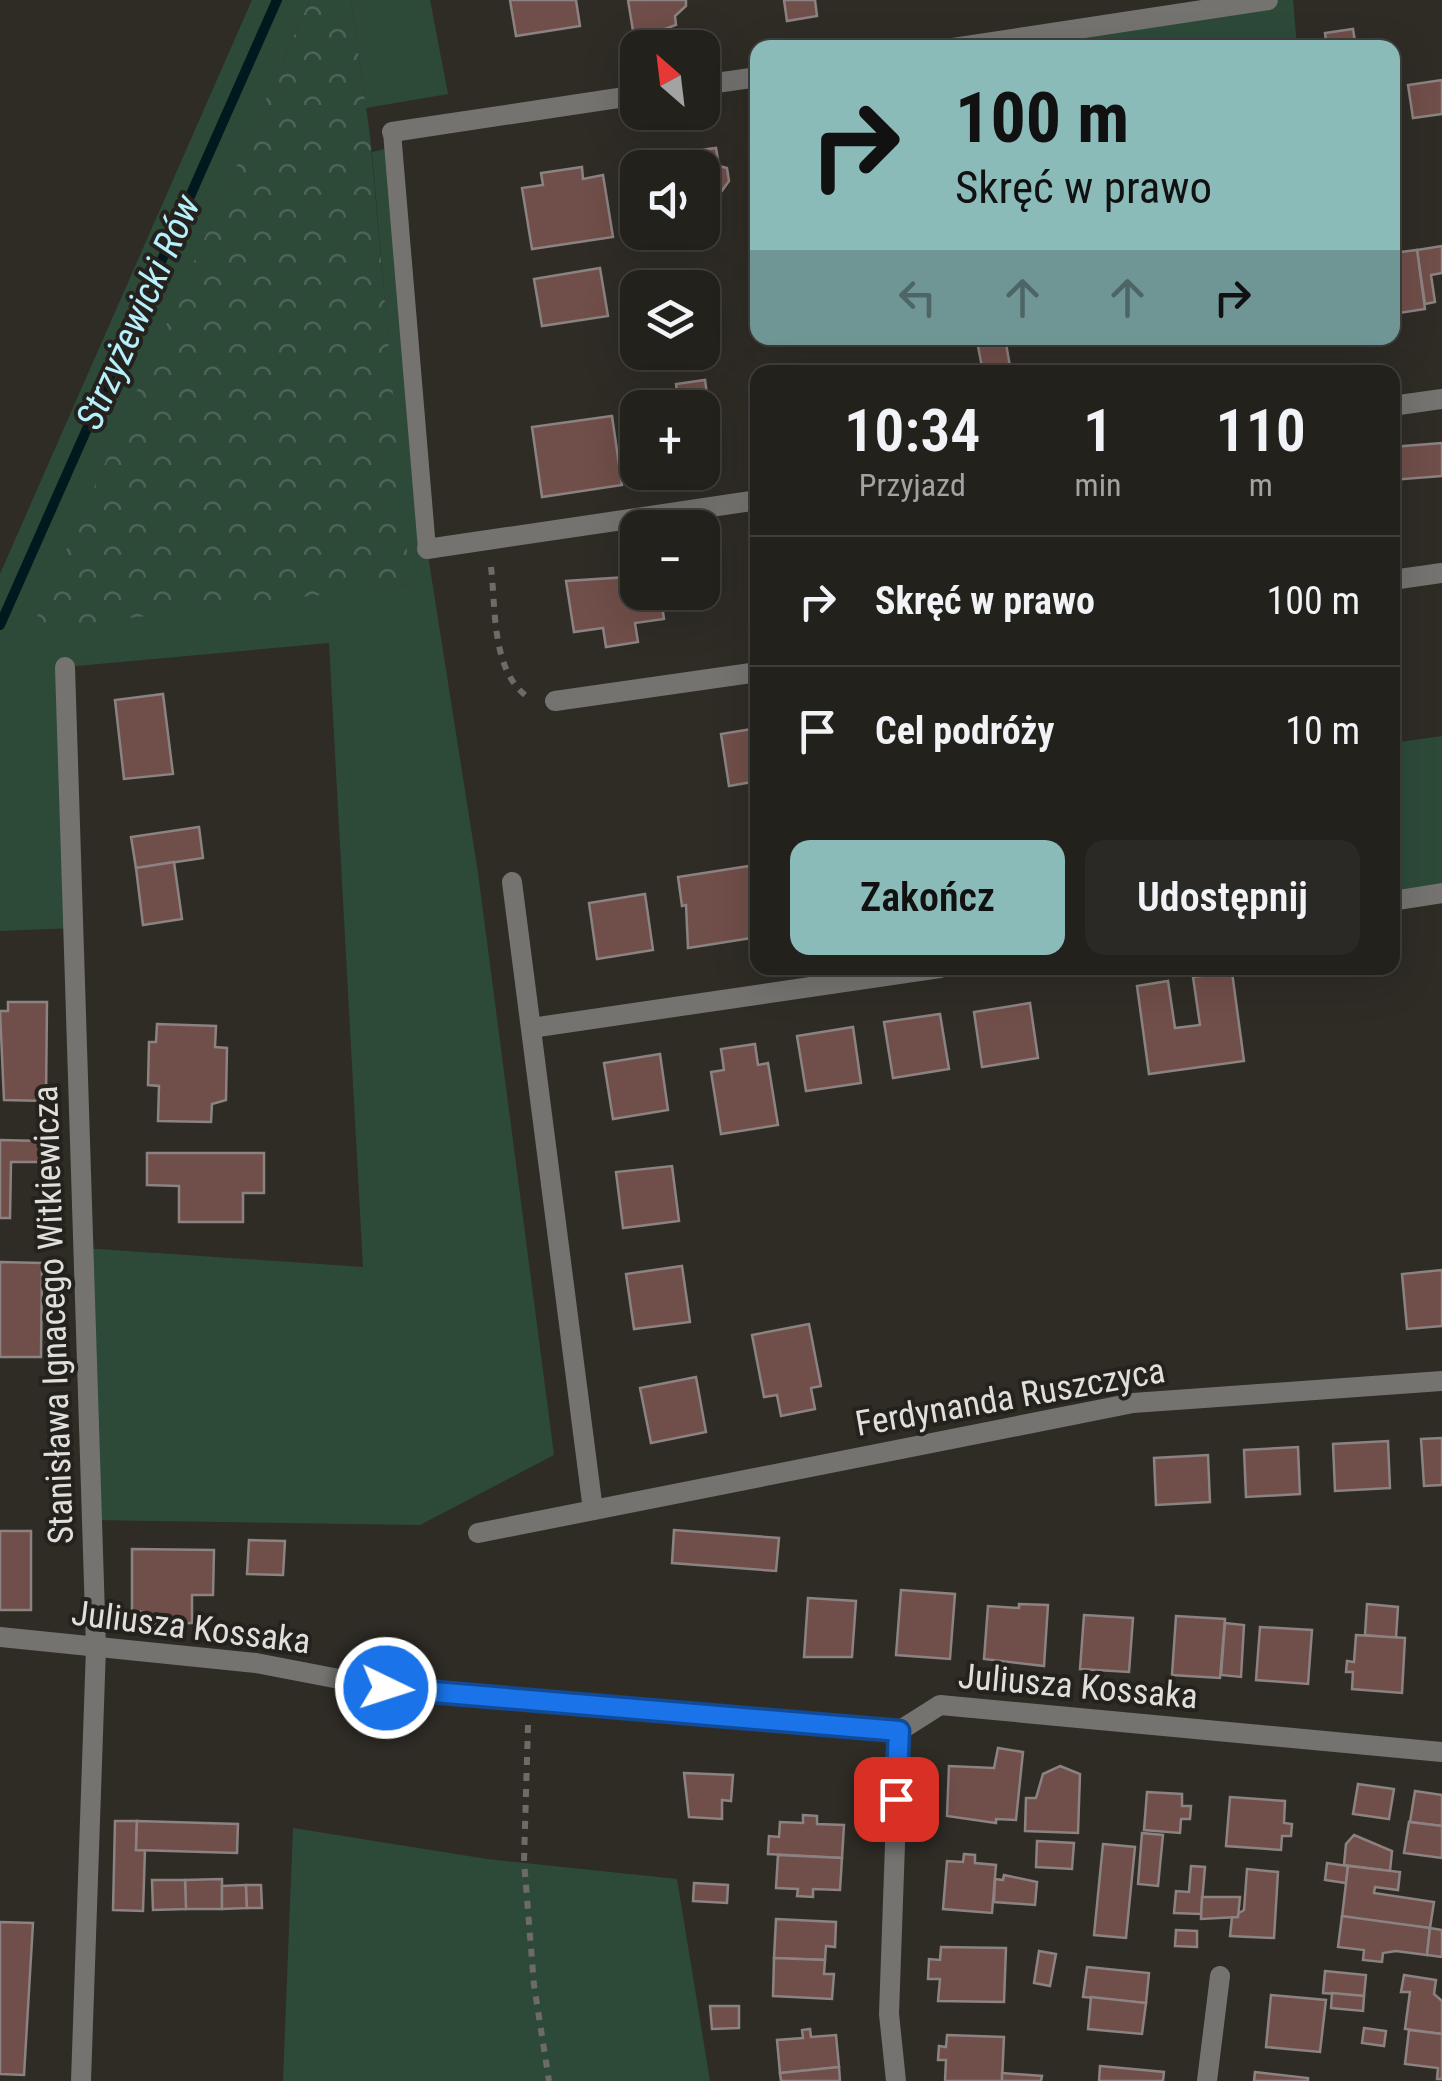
<!DOCTYPE html>
<html lang="pl">
<head>
<meta charset="utf-8">
<style>
	body { margin:0; font-family:"Roboto Condensed",sans-serif; background:#2b2925; color:#f1f3f6; height:100vh; display:flex; flex-direction:column; font-size:38px; white-space:nowrap }
	* { box-sizing:border-box; margin:0 }
	p { font-size:32px; color:#a3a3a3 }
	.icon { flex:none; width:55px; height:55px; fill:none; stroke:currentColor; stroke-width:2; stroke-linecap:round; stroke-linejoin:round }
	.map { position:relative; flex:1; overflow:hidden }
	.drawer { position:absolute; left:750px; top:365px; width:650px; height:610px; display:flex; flex-direction:column; background:#23211c; border-radius:20px; box-shadow:0 10px 40px #0002,0 0 0 2px #403e3b }
	.drawer>* { flex:none }
	.guide { position:absolute; left:750px; top:40px; width:650px; height:305px; border-radius:20px; box-shadow:0 10px 40px #0002,0 0 0 2px #403e3b; background:#8bbbb9; color:#111; overflow:hidden }
	.needle { width:65px; rotate:332deg }
	.controls { position:absolute; left:620px; top:30px; display:grid; gap:20px }
	.controls a { display:grid; place-items:center; width:100px; height:100px; border-radius:20px; background:#23211c; box-shadow:0 10px 40px #0002,0 0 0 2px #403e3b; font-size:50px }
	.pin { position:absolute; display:grid; place-items:center; width:85px; height:85px; color:#fff; margin:-42px; border-radius:20px; box-shadow:0 5px 15px #0006 }
	.me { position:absolute; width:110px; margin:-55px; rotate:94deg; stroke-linejoin:round; filter:drop-shadow(0 0 8px #0008) }
	.turn { display:flex; align-items:center; gap:35px; height:210px; padding:0 40px; font-size:45px }
	.turn .icon { width:130px; height:130px; stroke-width:2.5 }
	.turn b { display:block; font-size:70px; line-height:85px }
	.lanes { display:flex; align-items:center; height:95px; padding:0 40px; background:#0003; justify-content:center; gap:50px; direction:ltr }
	.lanes .off { opacity:.35 }
	.eta { display:flex; justify-content:space-evenly; align-items:center; height:170px; text-align:center }
	.eta b { font-size:60px; font-weight:600; line-height:70px }
	.action { display:flex; gap:20px; margin-top:auto; padding:20px 40px }
	.action a { flex:1; height:115px; border-radius:20px; background:#8bbbb9; color:#111; font-size:40px; font-weight:600; line-height:115px; text-align:center }
	.action a+a { background:#2b2925; color:#f1f3f6 }
	ul { padding:0; list-style:none }
	li { display:flex; align-items:center; gap:30px; height:130px; padding:0 40px; border-top:2px solid #403e3b }
	li div { flex:1 }
	li b { display:block; font-size:38px }
	li em { font-style:normal }
	.map>svg:first-child { display:block }
	.grass { fill:#2d4a39 }
	.forest { fill:url(#forest-crowns) }
	.lines { fill:none; stroke-linecap:round; stroke-linejoin:round }
	.stream { stroke:#00191f; stroke-width:10 }
	.building { fill:#704e49; stroke:#8b8281; stroke-width:2.5 }
	.path { stroke:#6e6b66; stroke-width:6; stroke-dasharray:8 8; stroke-linecap:butt }
	.lane { stroke:#757370; stroke-width:18 }
	.street { stroke:#757370; stroke-width:20 }
	.route-casing { stroke:#114b97; stroke-width:25 }
	.route { stroke:#1a73e8; stroke-width:18 }
	.labels { text-anchor:middle; stroke-width:8; stroke-linejoin:round; paint-order:stroke }
	.street-label { font-size:35px; fill:#e1dfdb; stroke:#25221d }
	.water-label { font-size:38px; font-style:italic; fill:#b6f0fd; stroke:#25221d }
</style>
</head>
<body>
<div class="map">
<svg width="1442" height="2081" viewBox="0 0 1442 2081">
	<defs>
		<pattern id="forest-crowns" width="20" height="18" patternUnits="userSpaceOnUse" patternTransform="scale(2.5)"><rect width="20" height="18" fill="#2d4a39"/><path d="M2 6a3 3 0 1 1 6 0M12 15a3 3 0 1 1 6 0" fill="none" stroke="#4b6455"/></pattern>
	</defs>
	<rect width="100%" height="100%" fill="#2f2c26"/>
	<g class="grass">
		<path d="M252,0H310L32,629L409,584L372,152L393,147L427,549L478,873L554,1455L420,1525L92,1520L83,1248L363,1267L329,643L66,667L74,928L0,931V574Z"/>
		<path d="M351,0H430L448,94L366,108Z"/>
		<path d="M1268,0H1293L1297,47L953,48Z"/>
		<path d="M1442,736V893L1393,901L1392,743Z"/>
		<path d="M293,1828L487,1859L677,1879L710,2081H283Z"/>
	</g>
	<path class="forest" d="M310,0H351L370,136L410,584L31,630Z"/>
	<g class="lines">
		<path class="stream" d="M0,625L277,0"/>
	</g>
	<g class="building">
		<path d="M510,0H576L580,26L516,36Z"/>
		<path d="M628,0H686V6L675,16L676,25L648,35L633,31Z"/>
		<path d="M784,0H815L817,16L787,21Z"/>
		<path d="M1353,29L1356,48H1327L1325,33Z"/>
		<path d="M1442,80V114L1413,118L1408,85Z"/>
		<path d="M716,148L719,166L727,168L729,181L711,206L702,207V168H664L662,155Z"/>
		<path d="M582,167L583,179L603,175L613,237L532,249L522,188L543,185L541,173Z"/>
		<path d="M1442,246V273L1431,275L1435,302L1425,304L1417,250Z"/>
		<path d="M1417,250L1425,309L1392,314V253Z"/>
		<path d="M600,268L608,316L542,326L534,279Z"/>
		<path d="M1005,338L1011,372H956L982,367L977,341Z"/>
		<path d="M705,380L718,469L702,472V408H679L676,384Z"/>
		<path d="M612,416L622,485L542,497L532,427Z"/>
		<path d="M1442,443V476L1392,480V447Z"/>
		<path d="M638,570V592H660L664,619L635,623L638,642L606,647L603,628L574,632L566,581L627,577L626,572Z"/>
		<path d="M163,694L173,774L124,779L115,700Z"/>
		<path d="M758,728V781L729,786L721,734Z"/>
		<path d="M199,827L203,858L136,868L131,837Z"/>
		<path d="M174,862L182,919L143,925L136,868Z"/>
		<path d="M749,866L758,937L688,948L686,905L682,906L678,877Z"/>
		<path d="M645,894L653,950L597,959L589,903Z"/>
		<path d="M1232,972L1244,1061L1149,1074L1137,986L1168,981L1175,1028L1200,1025L1193,977Z"/>
		<path d="M8,1002H47L46,1101L4,1100L0,1011H8Z"/>
		<path d="M1030,1003L1038,1058L982,1067L974,1012Z"/>
		<path d="M940,1014L949,1069L893,1078L884,1022Z"/>
		<path d="M157,1024L216,1026L215,1047L227,1048L226,1100L212,1104L211,1122L158,1121L159,1086L148,1085L149,1042H156Z"/>
		<path d="M853,1027L861,1083L806,1091L797,1036Z"/>
		<path d="M755,1044L758,1065L768,1063L778,1125L721,1134L711,1072L724,1070L721,1049Z"/>
		<path d="M660,1054L668,1110L613,1119L604,1063Z"/>
		<path d="M0,1140L42,1141V1162H11L10,1218H0Z"/>
		<path d="M147,1153H264V1193H243V1222H179V1186L147,1185Z"/>
		<path d="M672,1166L679,1221L623,1228L616,1172Z"/>
		<path d="M0,1262L42,1263L41,1357H0Z"/>
		<path d="M682,1266L690,1322L634,1329L626,1274Z"/>
		<path d="M1442,1270V1326L1407,1329L1402,1274Z"/>
		<path d="M809,1324L821,1386L811,1388L815,1409L781,1416L777,1395L764,1397L752,1335Z"/>
		<path d="M696,1377L706,1432L651,1443L640,1388Z"/>
		<path d="M1442,1438V1485L1424,1486L1421,1439Z"/>
		<path d="M1388,1441L1390,1488L1335,1491L1333,1444Z"/>
		<path d="M1298,1447L1300,1494L1246,1497L1244,1450Z"/>
		<path d="M1208,1455L1210,1502L1156,1505L1154,1458Z"/>
		<path d="M674,1530L779,1538L776,1571L672,1563Z"/>
		<rect x="0" y="1531" width="31" height="79"/>
		<path d="M249,1540L285,1541L283,1575L247,1574Z"/>
		<path d="M132,1549L214,1550L213,1595H192V1623L144,1624V1612L132,1611Z"/>
		<path d="M901,1590L955,1594L950,1659L896,1655Z"/>
		<path d="M808,1598L856,1601L852,1657H804Z"/>
		<path d="M1019,1604L1048,1605L1044,1666L984,1659L988,1606L1019,1608Z"/>
		<path d="M1367,1604L1398,1607L1396,1638L1365,1635Z"/>
		<path d="M1084,1615L1133,1618L1129,1672L1080,1669Z"/>
		<path d="M1176,1616L1225,1619L1220,1678L1172,1675Z"/>
		<path d="M1225,1623L1244,1625L1241,1677L1221,1675Z"/>
		<path d="M1260,1627L1312,1630L1308,1684L1256,1680Z"/>
		<path d="M1356,1635L1405,1638L1402,1693L1352,1689L1353,1672H1346L1347,1661L1354,1662Z"/>
		<path d="M998,1748L1023,1752L1016,1820L996,1819V1823L947,1816L949,1766L994,1768Z"/>
		<path d="M1060,1766L1080,1774L1078,1833L1025,1831L1026,1798H1036L1043,1774Z"/>
		<path d="M684,1773L733,1775L731,1801L722,1800V1819L689,1817Z"/>
		<path d="M1358,1784L1394,1789L1389,1819L1353,1814Z"/>
		<path d="M1415,1791L1442,1795V1826L1410,1822Z"/>
		<path d="M1147,1792L1182,1794V1806H1191L1190,1819H1181L1180,1833L1144,1830Z"/>
		<path d="M1230,1797L1285,1801L1284,1823L1292,1824L1291,1836H1282L1281,1850L1226,1846Z"/>
		<path d="M803,1815L817,1816V1824L844,1825L842,1858L768,1854L769,1836L779,1837L780,1822L803,1823Z"/>
		<path d="M115,1821H137L136,1850H145L143,1911L113,1910Z"/>
		<path d="M137,1821L238,1824L237,1853L136,1850Z"/>
		<path d="M1409,1822L1442,1826V1858L1404,1853Z"/>
		<path d="M1142,1833L1163,1835L1158,1886L1138,1884Z"/>
		<path d="M1354,1835L1392,1851L1390,1871L1344,1865L1346,1844Z"/>
		<path d="M1037,1841L1074,1843L1072,1869L1036,1867Z"/>
		<path d="M1103,1844L1135,1847L1126,1938L1094,1935Z"/>
		<path d="M964,1854L975,1855V1863L996,1865L992,1913L943,1909L947,1861L963,1862Z"/>
		<path d="M778,1855L842,1858L840,1890L813,1889V1897L797,1896L798,1889L776,1888Z"/>
		<path d="M1327,1863L1348,1866L1346,1883L1325,1880Z"/>
		<path d="M1191,1866L1205,1867L1201,1914L1174,1913L1176,1891L1189,1892Z"/>
		<path d="M1348,1866L1400,1872L1398,1890L1375,1887L1374,1893L1434,1902L1430,1928L1342,1917Z"/>
		<path d="M1247,1869L1278,1872L1274,1938L1230,1936L1232,1917L1244,1910Z"/>
		<path d="M1004,1875L1037,1882L1035,1905L994,1902L995,1879L1003,1880Z"/>
		<path d="M222,1879V1909H186L185,1880Z"/>
		<path d="M152,1880H185L186,1909L153,1910Z"/>
		<path d="M694,1883L728,1885L727,1903L693,1901Z"/>
		<path d="M246,1885L247,1908L222,1909V1886Z"/>
		<path d="M246,1885H261L262,1908H247Z"/>
		<path d="M1202,1897H1240L1238,1917L1201,1919Z"/>
		<path d="M1342,1916L1430,1928L1427,1955L1396,1951L1383,1953L1382,1962L1363,1960L1364,1950L1338,1947Z"/>
		<path d="M776,1919L836,1922L835,1947L826,1946L825,1960L774,1958Z"/>
		<path d="M0,1922L33,1923L24,2075L0,2074Z"/>
		<path d="M1430,1928L1442,1930V1957L1427,1955Z"/>
		<path d="M1176,1930L1197,1931V1947L1175,1946Z"/>
		<path d="M941,1947L1006,1948L1004,2002L938,2001L940,1979H928L929,1959L940,1960Z"/>
		<path d="M1039,1951L1056,1954L1050,1986L1034,1983Z"/>
		<path d="M774,1958L825,1960L824,1974H834L832,1999L773,1996Z"/>
		<path d="M1087,1967L1149,1973L1146,2003L1083,1997Z"/>
		<path d="M1325,1971L1366,1975L1364,1996L1323,1993Z"/>
		<path d="M1404,1975L1436,1980L1434,1994L1442,2001V2034L1405,2029L1410,1992H1401Z"/>
		<path d="M1332,1993L1364,1996L1363,2011L1331,2008Z"/>
		<path d="M1271,1995L1326,2000L1320,2052L1266,2047Z"/>
		<path d="M1091,1997L1146,2003L1142,2034L1088,2029Z"/>
		<path d="M710,2006H739V2028L712,2029Z"/>
		<path d="M1364,2028L1386,2031L1384,2046L1362,2043Z"/>
		<path d="M810,2029L811,2037L836,2035L839,2067L780,2073L777,2040L803,2038L802,2030Z"/>
		<path d="M1409,2030L1442,2034V2079H1437L1438,2068L1405,2064Z"/>
		<path d="M947,2035L1004,2037L1002,2081H945L946,2060H938L939,2046L946,2047Z"/>
		<path d="M1100,2066L1164,2072L1163,2081H1099Z"/>
		<path d="M839,2067L840,2081H781L780,2073Z"/>
		<path d="M1255,2072L1308,2078V2081H1254Z"/>
		<path d="M1002,2073L1042,2076L1041,2081H1002Z"/>
	</g>
	<g class="lines">
		<g class="path">
			<path d="M491,567C496,609 491,672 529,698"/>
			<path d="M528,1725L524,1861L534,1985L549,2081"/>
		</g>
		<path class="lane" d="M392,132L427,549"/>
		<g class="street">
			<path d="M953,48L1268,0"/>
			<path d="M702,85L758,77"/>
			<path d="M392,132L638,95"/>
			<path d="M1392,406L1442,399"/>
			<path d="M427,549L758,500"/>
			<path d="M1392,580L1442,573"/>
			<path d="M65,667L96,1647L81,2081"/>
			<path d="M555,701L758,672"/>
			<path d="M512,882L593,1510"/>
			<path d="M1392,901L1442,893"/>
			<path d="M531,1028L940,968"/>
			<path d="M478,1533L1133,1403L1442,1381"/>
			<path d="M0,1637L256,1663L386,1688L899,1731L940,1705L1442,1752"/>
			<path d="M896,2081L889,2014L899,1731"/>
			<path d="M1207,2081L1220,1976"/>
		</g>
	</g>
	<g class="lines">
		<defs>
			<path id="route" d="M386,1688L899,1731L896,1799"/>
		</defs>
		<use href="#route" class="route-casing"/>
		<use href="#route" class="route"/>
	</g>
	<g class="labels">
		<g class="street-label">
			<text transform="translate(53 1315) rotate(-92)" y="12">Stanisława Ignacego Witkiewicza</text>
			<text transform="translate(1010 1397) rotate(-10)" y="12">Ferdynanda Ruszczyca</text>
			<text transform="translate(191 1627) rotate(7)" y="12">Juliusza Kossaka</text>
			<text transform="translate(1078 1686) rotate(5)" y="12">Juliusza Kossaka</text>
		</g>
		<g class="water-label">
			<text transform="translate(138 312) rotate(-66)" y="13">Strzyżewicki Rów</text>
		</g>
	</g>
</svg>
<div class="controls">
<a><svg class="needle" viewBox="-14 -14 28 28"><path d="M0-13l5 13h-10z" fill="#e53935"/><path d="M0 13l5-13h-10z" fill="#a3a3a3"/></svg></a>
<a><svg class="icon" aria-label="sound" viewBox="0 0 24 24"><path d="M4 9h4l5-4v14l-5-4H4zM17 9q2 3 0 6"/></svg></a>
<a><svg class="icon" aria-label="layers" viewBox="0 0 24 24"><path d="M12 4l9 5-9 5-9-5zM3 14l9 5 9-5"/></svg></a>
<a>+</a>
<a>−</a>
</div>
<div class="pin" style="left:896px;top:1799px;background:#d93025"><svg class="icon" aria-label="arrive" viewBox="0 0 24 24"><path d="M6 21V4h12l-3 4 3 4H6"/></svg></div>
<svg class="me" style="left:386px;top:1688px" viewBox="-20 -20 40 40"><circle r="17" fill="#1a73e8" stroke="#fff" stroke-width="3"/><path d="M0-11L8 9 0 5-8 9z" fill="#fff"/></svg>
<div class="guide">
<div class="turn"><svg class="icon" aria-label="right" viewBox="0 0 24 24"><path d="M7 20v-9h11M14 6l5 5-5 5"/></svg><div><b>100 m</b>Skręć w prawo</div></div>
<div class="lanes"><svg class="icon off" aria-label="left" viewBox="0 0 24 24"><path d="M17 20v-9H6M10 6l-5 5 5 5"/></svg><svg class="icon off" aria-label="ahead" viewBox="0 0 24 24"><path d="M12 20V5M6 11l6-6 6 6"/></svg><svg class="icon off" aria-label="ahead" viewBox="0 0 24 24"><path d="M12 20V5M6 11l6-6 6 6"/></svg><svg class="icon" aria-label="right" viewBox="0 0 24 24"><path d="M7 20v-9h11M14 6l5 5-5 5"/></svg></div>
</div>
<section class="drawer">
<div class="eta">
<div><b>10:34</b><p>Przyjazd</p></div>
<div><b>1</b><p>min</p></div>
<div><b>110</b><p>m</p></div>
</div>
<ul>
<li><svg class="icon" aria-label="right" viewBox="0 0 24 24"><path d="M7 20v-9h11M14 6l5 5-5 5"/></svg><div><b>Skręć w prawo</b></div><em>100 m</em></li>
<li><svg class="icon" aria-label="arrive" viewBox="0 0 24 24"><path d="M6 21V4h12l-3 4 3 4H6"/></svg><div><b>Cel podróży</b></div><em>10 m</em></li>
</ul>
<div class="action"><a>Zakończ</a><a>Udostępnij</a></div>
</section>
</div>
</body>
</html>
